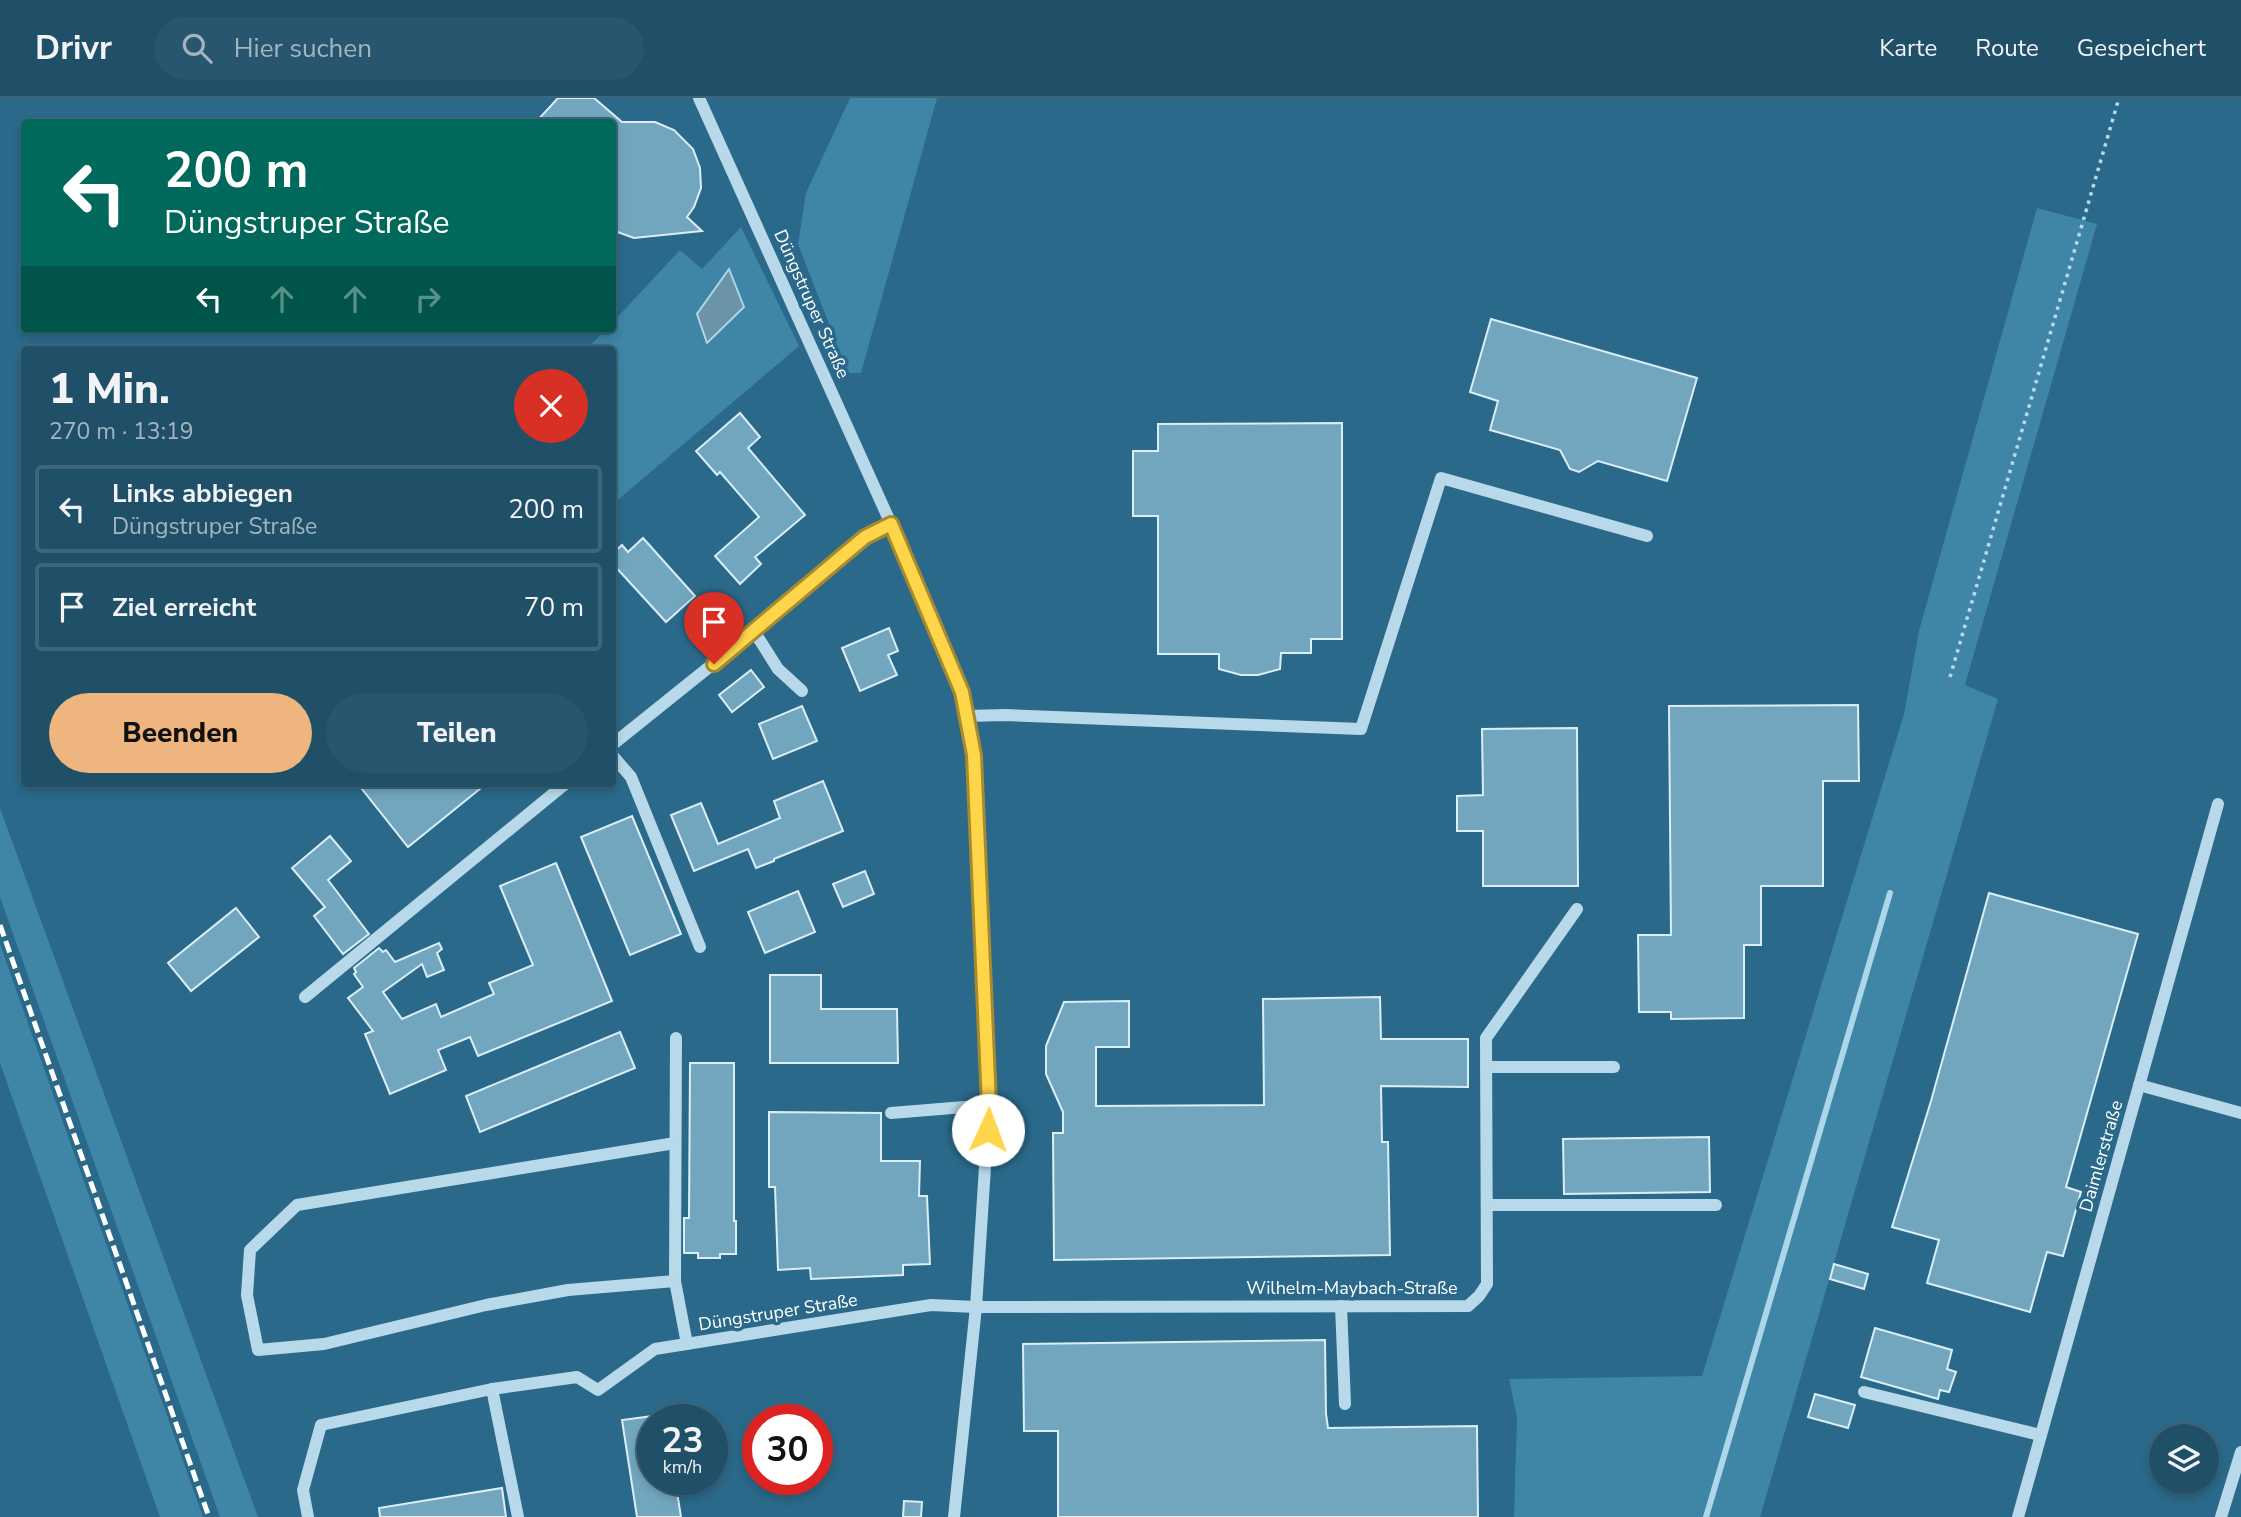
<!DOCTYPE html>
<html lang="de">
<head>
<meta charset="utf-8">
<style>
	body { margin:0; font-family:"Nunito Sans",sans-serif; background:#28566e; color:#f1f3f6; height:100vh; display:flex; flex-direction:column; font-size:26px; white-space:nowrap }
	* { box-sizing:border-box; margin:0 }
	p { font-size:23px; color:#a2b5c0 }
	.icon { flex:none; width:38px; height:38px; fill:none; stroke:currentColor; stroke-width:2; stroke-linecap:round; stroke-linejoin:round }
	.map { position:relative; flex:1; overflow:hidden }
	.sheet { position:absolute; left:21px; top:248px; width:595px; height:441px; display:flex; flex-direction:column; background:#204f68; border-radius:7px; box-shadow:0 4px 10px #0003,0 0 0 2px #3d667c }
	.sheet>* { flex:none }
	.guide { position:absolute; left:21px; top:21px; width:595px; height:214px; border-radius:7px; box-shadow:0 4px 10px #0003,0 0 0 2px #3d667c; background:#00695c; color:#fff; overflow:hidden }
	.controls { position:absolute; left:2149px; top:1326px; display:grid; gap:14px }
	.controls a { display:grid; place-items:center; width:70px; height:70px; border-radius:50%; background:#204f68; box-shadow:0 4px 10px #0003,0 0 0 2px #3d667c; font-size:35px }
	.speed { position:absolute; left:637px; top:1306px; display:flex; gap:14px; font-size:35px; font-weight:700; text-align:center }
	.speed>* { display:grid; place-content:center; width:91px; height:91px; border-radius:50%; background:#204f68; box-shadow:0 4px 10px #0003,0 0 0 2px #3d667c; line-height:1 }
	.speed small { font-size:18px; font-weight:400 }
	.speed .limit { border:10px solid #d22; background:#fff; color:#111 }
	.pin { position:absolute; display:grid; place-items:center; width:60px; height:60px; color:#fff; margin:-72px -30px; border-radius:50% 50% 50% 0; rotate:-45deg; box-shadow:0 0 7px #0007 }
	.pin .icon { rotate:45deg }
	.me { position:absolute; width:77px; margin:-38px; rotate:2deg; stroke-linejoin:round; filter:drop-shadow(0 0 5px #0008) }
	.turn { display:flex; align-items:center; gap:24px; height:147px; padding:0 28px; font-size:32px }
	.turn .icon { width:91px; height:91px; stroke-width:2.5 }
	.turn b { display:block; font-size:49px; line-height:60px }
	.lanes { display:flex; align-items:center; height:66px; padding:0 28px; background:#0003; justify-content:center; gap:35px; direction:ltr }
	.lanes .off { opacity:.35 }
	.round { display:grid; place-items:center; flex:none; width:74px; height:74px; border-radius:37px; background:#28566e }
	.summary { display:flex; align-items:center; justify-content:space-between; height:119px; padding:0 28px }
	h1 { font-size:42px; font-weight:800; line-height:52px }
	.action { display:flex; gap:14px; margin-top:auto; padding:14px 28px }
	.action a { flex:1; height:80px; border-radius:42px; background:#efb57f; color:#111; font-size:28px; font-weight:800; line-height:80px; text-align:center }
	.action a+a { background:#28566e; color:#f1f3f6 }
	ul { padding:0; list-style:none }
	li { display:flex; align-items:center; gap:21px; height:88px; margin:0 14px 10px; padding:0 14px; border:4px solid #3d667c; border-radius:7px }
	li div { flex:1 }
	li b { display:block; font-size:26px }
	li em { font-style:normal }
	header { display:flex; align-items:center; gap:42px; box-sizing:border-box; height:98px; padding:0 35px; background:#204f68; border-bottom:2px solid #3d667c }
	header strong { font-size:33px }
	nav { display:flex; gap:38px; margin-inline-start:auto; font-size:24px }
	.search { width:490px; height:63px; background:#28566e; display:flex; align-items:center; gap:18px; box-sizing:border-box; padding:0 24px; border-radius:38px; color:#a2b5c0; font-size:26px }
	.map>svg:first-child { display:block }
	.green { fill:#3f85a6 }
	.water { fill:#6b94a9; stroke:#acd6e9; stroke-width:2 }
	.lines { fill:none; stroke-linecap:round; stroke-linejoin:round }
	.stream { stroke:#acd6e9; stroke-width:6 }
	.building { fill:#72a6bf; stroke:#dbeef7; stroke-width:2 }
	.path { stroke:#b8d9e9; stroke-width:3.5; stroke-dasharray:3.5 5; stroke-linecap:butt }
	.minor { stroke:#b8d9e9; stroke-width:12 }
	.rail { stroke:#fff; stroke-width:5; stroke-dasharray:12 5; stroke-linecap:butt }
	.route-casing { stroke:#a68a30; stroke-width:18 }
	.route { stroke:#ffd54a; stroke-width:12 }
	.labels { text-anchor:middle; stroke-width:7; stroke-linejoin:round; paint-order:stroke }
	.street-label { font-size:18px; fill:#fff; stroke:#2a698a }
</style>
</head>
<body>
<header>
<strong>Drivr</strong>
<div class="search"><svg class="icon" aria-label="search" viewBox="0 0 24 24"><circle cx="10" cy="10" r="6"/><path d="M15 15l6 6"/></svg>Hier suchen</div>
<nav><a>Karte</a><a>Route</a><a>Gespeichert</a></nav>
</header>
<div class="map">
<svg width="2241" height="1419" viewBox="0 0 2241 1419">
	<rect width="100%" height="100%" fill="#2a698a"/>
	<g class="green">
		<path d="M850,0H937L861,275H848L798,146L806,95Z"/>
		<path d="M2037,110L2097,126L1965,587L1998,601L1760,1419H1514L1517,1319L1509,1281L1702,1278L1904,616L1919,533Z"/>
		<path d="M741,129L799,248L613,406L612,252H586L606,231H612L613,224L680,152L702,171Z"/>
		<path d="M0,710L258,1419H220L0,799Z"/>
		<path d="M0,846L19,900L203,1419H160L0,965Z"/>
	</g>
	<path class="water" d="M729,171L744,209L707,245L697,216Z"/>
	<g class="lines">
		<path class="stream" d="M1706,1419L1890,795"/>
	</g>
	<g class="building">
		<path d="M558,0H594L622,24H655L674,32L693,51L700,70L701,90L694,109L687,119L702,133L634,140L612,132V24H536Z"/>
		<path d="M1491,221L1697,280L1667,383L1598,363L1579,374L1570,371L1560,352L1490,332L1498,303L1470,294Z"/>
		<path d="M740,315L760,339L748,350L805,417L755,459L761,466L740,486L715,458L759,419L720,374L717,377L696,353Z"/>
		<path d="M1342,325V541H1311V555H1281L1280,571L1258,577H1241L1219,571V556H1158V418H1133V353H1158V326Z"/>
		<path d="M643,440L695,498L666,524L612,465V456L622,447L628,454Z"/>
		<path d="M889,530L898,553L888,557L897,577L860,593L842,550Z"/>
		<path d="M751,572L764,589L732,614L719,597Z"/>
		<path d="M1858,607L1859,683H1823V788H1761V847H1744V920L1671,921V914H1639L1638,837H1671L1669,608Z"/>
		<path d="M802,608L817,643L773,661L759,626Z"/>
		<path d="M1577,630L1578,788H1483V733H1457V698L1483,697L1482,631Z"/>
		<path d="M823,683L843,733L774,761V763L756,770L748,751L694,773L671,717L701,705L718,746L780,720L774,703Z"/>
		<path d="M358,686H486L408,749Z"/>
		<path d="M632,718L681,836L630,857L581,739Z"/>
		<path d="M330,738L351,763L328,782L369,836L343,856L314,818L325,809L292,770Z"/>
		<path d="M556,765L612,903L478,958L470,939L438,952L446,972L390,996L365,936L373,933L348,900L363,889L354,876L356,874L354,870L379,850L383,854L386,852L395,864L439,845L442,851L437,855L444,872L427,879L422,866L383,894L402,921L436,906L441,919L494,896L489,885L533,867L500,788Z"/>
		<path d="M865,773L874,796L843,809L833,786Z"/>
		<path d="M798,793L815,834L765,855L748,814Z"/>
		<path d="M1989,795L2138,836L2066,1089L2081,1094L2063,1158L2047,1154L2030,1214L1927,1185L1939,1142L1892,1129L1931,1003Z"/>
		<path d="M236,810L259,839L191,893L168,865Z"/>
		<path d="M770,877H821V911H897L898,965H770Z"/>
		<path d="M1380,899L1381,941H1468V989L1381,988L1382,1044H1388L1390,1157L1054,1162L1053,1035H1063V1014L1046,976V948L1064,904L1129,903V949H1096V1008L1264,1007L1263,901Z"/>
		<path d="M620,934L635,970L480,1034L466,998Z"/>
		<path d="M690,965H734V1123H736V1156H720V1160H698V1155H684V1120H689Z"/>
		<path d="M769,1014L881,1015V1063H920L919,1098H927L930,1166L903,1167V1177L811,1181L810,1170L778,1172L775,1089H769Z"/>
		<path d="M1709,1039L1710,1094L1564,1096L1563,1041Z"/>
		<path d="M1834,1166L1868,1176L1864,1191L1830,1181Z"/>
		<path d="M1875,1230L1952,1252L1947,1271L1956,1274L1949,1294L1940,1292L1938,1301L1861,1279Z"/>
		<path d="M1325,1242L1326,1316L1328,1330L1477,1328L1478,1419H1058V1333H1024L1023,1246Z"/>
		<path d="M1815,1296L1855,1307L1848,1330L1808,1319Z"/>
		<path d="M653,1318V1381H675L681,1419H637L622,1322Z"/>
		<path d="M502,1390L506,1419H380L379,1410Z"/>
		<path d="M904,1403L922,1404L921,1419H903Z"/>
	</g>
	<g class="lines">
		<path class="path" d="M1950,579L2119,0"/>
		<g class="minor">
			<path d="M699,0L891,426L962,594L973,657L989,1007L976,1209L954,1419"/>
			<path d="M754,533L778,571L802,593"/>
			<path d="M966,618L1006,617L1361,631L1441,380L1647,438"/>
			<path d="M612,647L754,533L865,439L891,426"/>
			<path d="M612,657L631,679L700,849"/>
			<path d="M305,899L565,686"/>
			<path d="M676,940L675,1183L687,1246"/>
			<path d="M1486,969H1614"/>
			<path d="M2139,987L2241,1015"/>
			<path d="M891,1015L989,1007"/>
			<path d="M1488,1107H1716"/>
			<path d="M675,1183L568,1192L486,1207L324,1246L258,1252L247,1197L250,1152L297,1107L675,1045"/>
			<path d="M1341,1208L1345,1306"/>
			<path d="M492,1291L518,1419"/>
			<path d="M1864,1294L2040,1337"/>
			<path d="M308,1419L303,1392L321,1327L492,1291L577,1279L598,1292L655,1251L931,1207L976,1209L1468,1208L1479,1198L1487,1186L1486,940L1577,811"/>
			<path d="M2018,1419L2218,706"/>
			<path d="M2221,1419L2241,1354"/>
		</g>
		<path class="rail" d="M0,827L209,1419"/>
	</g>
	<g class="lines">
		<defs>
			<path id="route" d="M714,566L865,439L891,426L962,594L974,657L989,1007L988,1032"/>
		</defs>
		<use href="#route" class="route-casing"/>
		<use href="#route" class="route"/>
	</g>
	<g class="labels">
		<g class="street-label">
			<text transform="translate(812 206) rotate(66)" y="6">Düngstruper Straße</text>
			<text transform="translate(2101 1058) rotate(-74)" y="6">Daimlerstraße</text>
			<text x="1352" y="1196">Wilhelm-Maybach-Straße</text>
			<text transform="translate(778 1214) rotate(-9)" y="6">Düngstruper Straße</text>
		</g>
	</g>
</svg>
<div class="controls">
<a><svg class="icon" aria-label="layers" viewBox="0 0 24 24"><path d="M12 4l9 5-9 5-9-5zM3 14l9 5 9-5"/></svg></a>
</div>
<div class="speed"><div>23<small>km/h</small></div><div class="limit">30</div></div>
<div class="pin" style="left:714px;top:566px;background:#d93025"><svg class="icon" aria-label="arrive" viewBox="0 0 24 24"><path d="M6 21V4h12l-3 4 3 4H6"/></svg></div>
<svg class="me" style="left:988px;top:1032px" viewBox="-20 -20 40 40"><circle r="19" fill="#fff"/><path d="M0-13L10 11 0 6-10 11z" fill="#ffd54a"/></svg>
<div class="guide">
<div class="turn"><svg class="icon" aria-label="left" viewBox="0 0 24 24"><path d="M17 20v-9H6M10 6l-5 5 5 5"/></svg><div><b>200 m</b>Düngstruper Straße</div></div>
<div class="lanes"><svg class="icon" aria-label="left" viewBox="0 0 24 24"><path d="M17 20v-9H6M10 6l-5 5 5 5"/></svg><svg class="icon off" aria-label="ahead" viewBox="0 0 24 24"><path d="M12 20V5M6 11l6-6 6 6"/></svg><svg class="icon off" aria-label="ahead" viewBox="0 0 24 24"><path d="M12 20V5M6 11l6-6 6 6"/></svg><svg class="icon off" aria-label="right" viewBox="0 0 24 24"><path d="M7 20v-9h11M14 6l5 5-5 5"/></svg></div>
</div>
<section class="sheet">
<div class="summary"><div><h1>1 Min.</h1><p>270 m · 13:19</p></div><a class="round" style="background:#d93025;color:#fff"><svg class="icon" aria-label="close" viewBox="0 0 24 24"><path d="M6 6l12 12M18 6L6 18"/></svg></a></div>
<ul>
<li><svg class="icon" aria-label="left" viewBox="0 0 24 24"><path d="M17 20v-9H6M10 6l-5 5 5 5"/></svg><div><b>Links abbiegen</b><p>Düngstruper Straße</p></div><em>200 m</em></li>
<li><svg class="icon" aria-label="arrive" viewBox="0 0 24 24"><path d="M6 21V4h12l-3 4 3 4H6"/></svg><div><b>Ziel erreicht</b></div><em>70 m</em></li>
</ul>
<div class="action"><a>Beenden</a><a>Teilen</a></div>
</section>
</div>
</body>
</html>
